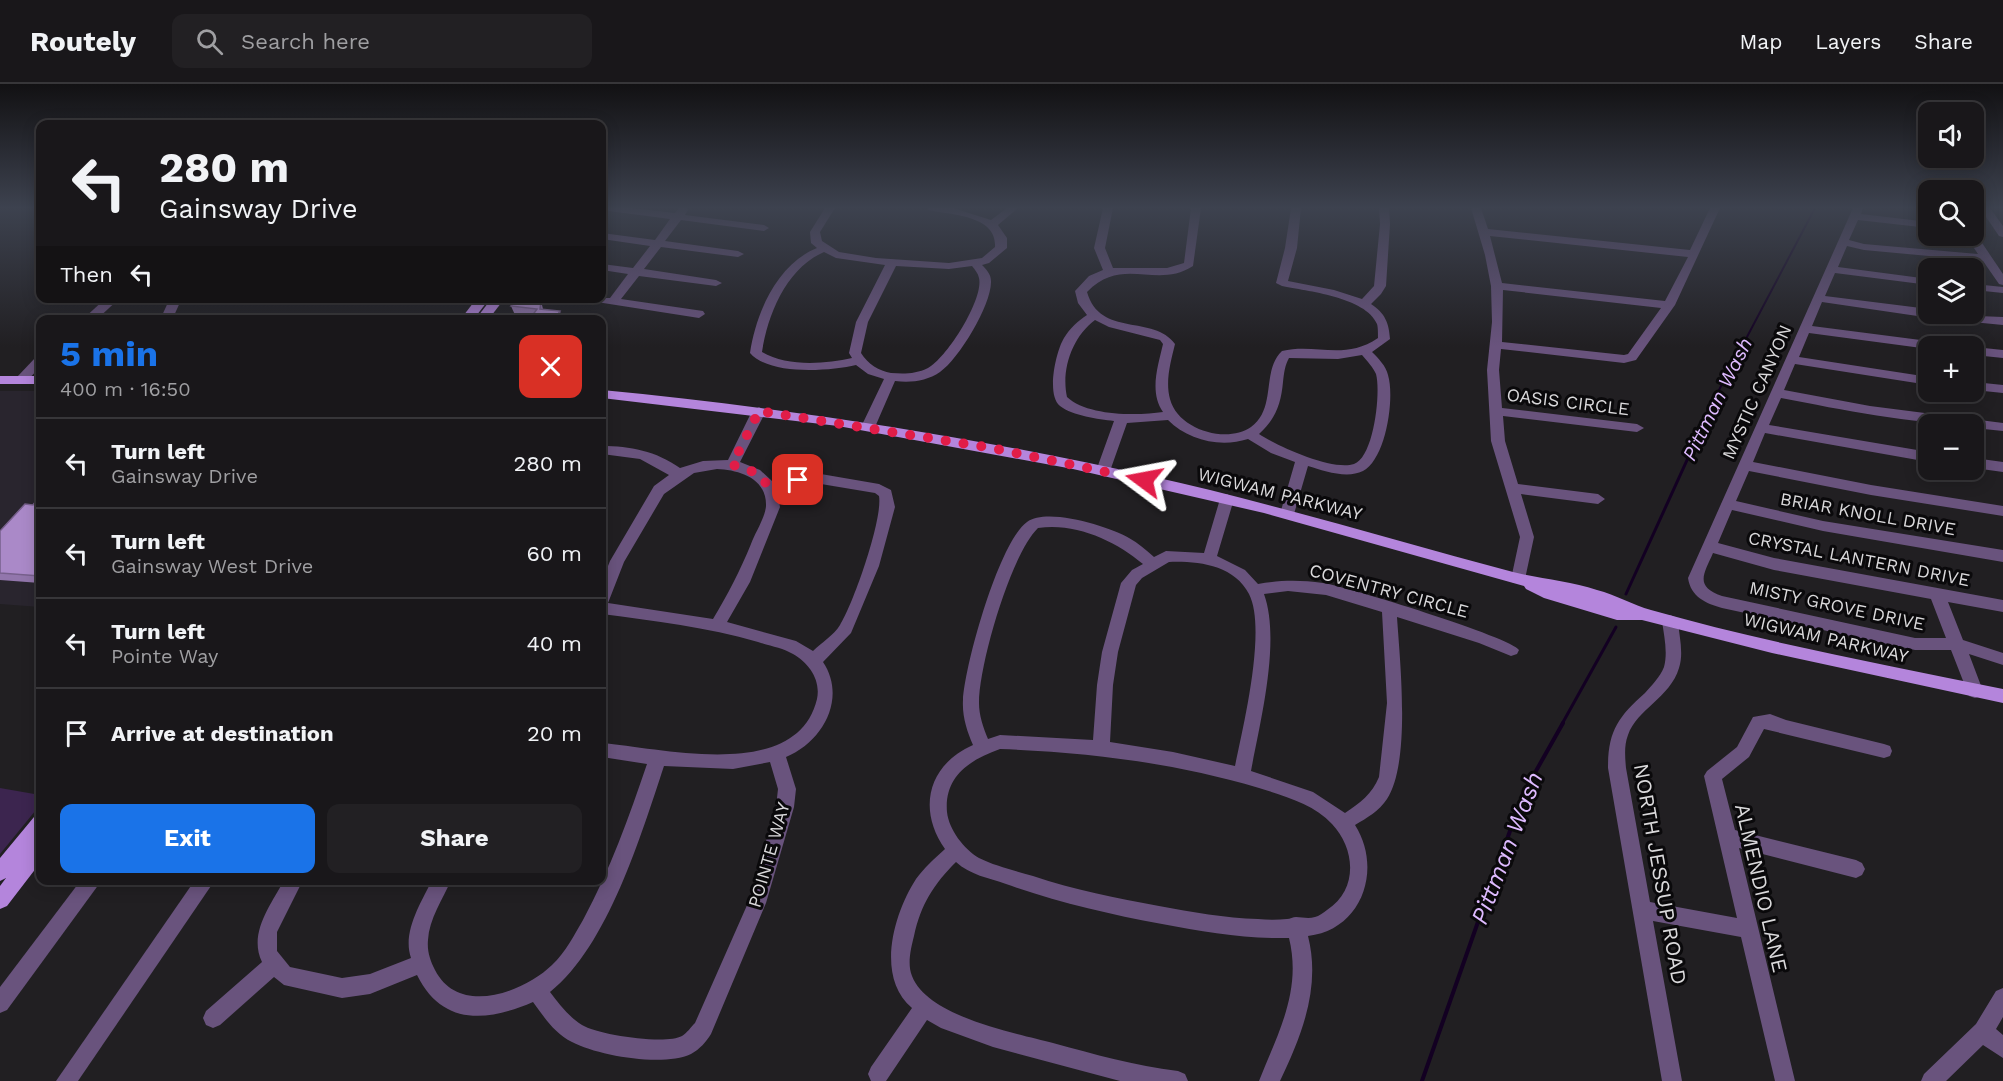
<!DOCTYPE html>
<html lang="en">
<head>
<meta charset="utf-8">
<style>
	body { margin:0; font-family:"Work Sans",sans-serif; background:#222023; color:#f1f3f6; height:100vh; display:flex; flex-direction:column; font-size:22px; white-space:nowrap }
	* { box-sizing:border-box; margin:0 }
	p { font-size:20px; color:#9f9fa2 }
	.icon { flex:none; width:33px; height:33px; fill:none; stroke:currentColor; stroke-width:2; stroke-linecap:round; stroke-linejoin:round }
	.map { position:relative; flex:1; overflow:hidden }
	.sheet { position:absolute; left:36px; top:231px; width:570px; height:570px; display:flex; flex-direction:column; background:#19171a; border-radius:12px; box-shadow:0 3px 15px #0003,0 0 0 2px #373639 }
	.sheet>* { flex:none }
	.banner { position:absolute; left:36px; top:36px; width:570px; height:183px; border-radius:12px; box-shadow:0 3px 15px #0003,0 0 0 2px #373639; background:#19171a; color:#f1f3f6; overflow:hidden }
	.controls { position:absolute; left:1918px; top:18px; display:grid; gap:12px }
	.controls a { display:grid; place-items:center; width:66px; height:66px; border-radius:12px; background:#19171a; box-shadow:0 3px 15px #0003,0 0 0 2px #373639; font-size:30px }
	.pin { position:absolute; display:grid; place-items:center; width:51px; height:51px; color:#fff; margin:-26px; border-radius:12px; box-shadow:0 3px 9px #0006 }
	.me { position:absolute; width:66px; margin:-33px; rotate:283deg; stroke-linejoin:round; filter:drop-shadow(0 0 4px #0008) }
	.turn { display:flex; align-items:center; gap:21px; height:126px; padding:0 24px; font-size:27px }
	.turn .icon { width:78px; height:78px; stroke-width:2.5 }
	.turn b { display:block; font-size:42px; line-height:51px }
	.then { display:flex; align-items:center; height:57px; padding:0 24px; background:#0003; gap:12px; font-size:22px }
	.round { display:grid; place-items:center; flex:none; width:63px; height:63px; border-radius:12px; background:#222023 }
	.headline { display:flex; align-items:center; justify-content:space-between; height:102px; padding:0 24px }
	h1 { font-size:36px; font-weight:700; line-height:45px; color:#1a73e8 }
	.primary-button { display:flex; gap:12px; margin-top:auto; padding:12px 24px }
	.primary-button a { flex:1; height:69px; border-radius:12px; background:#1a73e8; color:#fff; font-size:24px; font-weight:700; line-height:69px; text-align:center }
	.primary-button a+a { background:#222023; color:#f1f3f6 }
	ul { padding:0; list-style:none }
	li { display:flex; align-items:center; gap:18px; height:90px; padding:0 24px; border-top:2px solid #373639 }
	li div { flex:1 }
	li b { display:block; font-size:22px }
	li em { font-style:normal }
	header { display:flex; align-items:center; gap:36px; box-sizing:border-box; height:84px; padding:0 30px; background:#19171a; border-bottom:2px solid #373639 }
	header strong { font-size:28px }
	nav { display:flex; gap:33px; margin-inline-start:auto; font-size:21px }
	.search { width:420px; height:54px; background:#222023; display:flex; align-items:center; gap:15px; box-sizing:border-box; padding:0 21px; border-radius:12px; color:#9f9fa2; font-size:22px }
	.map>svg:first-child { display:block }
	.built { fill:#29252e }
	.green { fill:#3c254f }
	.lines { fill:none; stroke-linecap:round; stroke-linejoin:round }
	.stream-far2 { stroke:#130022; stroke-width:2 }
	.stream-far1 { stroke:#130022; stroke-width:3 }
	.stream { stroke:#130022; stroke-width:4 }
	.minor { fill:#69537d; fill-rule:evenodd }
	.major { fill:#b485dc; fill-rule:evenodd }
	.wall { fill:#9276ac }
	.shaded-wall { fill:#77608c }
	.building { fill:#aa89c8; stroke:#77608c; stroke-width:1.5 }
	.route { stroke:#e11d48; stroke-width:10; stroke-dasharray:0 18 }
	.labels { text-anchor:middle; stroke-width:6; stroke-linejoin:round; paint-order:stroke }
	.street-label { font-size:18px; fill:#dad9db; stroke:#0a090b }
	.water-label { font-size:20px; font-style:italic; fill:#debaff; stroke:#0a090b }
	.near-street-label { font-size:21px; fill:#dad9db; stroke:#0a090b }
	.near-water-label { font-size:24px; font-style:italic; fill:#debaff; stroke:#0a090b }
</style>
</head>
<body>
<header>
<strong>Routely</strong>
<div class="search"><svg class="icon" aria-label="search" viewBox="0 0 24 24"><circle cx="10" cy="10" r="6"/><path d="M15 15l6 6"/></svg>Search here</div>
<nav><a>Map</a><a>Layers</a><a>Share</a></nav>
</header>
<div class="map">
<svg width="2003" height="997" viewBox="0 0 2003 997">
	<rect width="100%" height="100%" fill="#211f22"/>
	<path class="built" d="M0,307H40V523L0,520Z"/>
	<path class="green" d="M0,704L40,711V721L0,770Z"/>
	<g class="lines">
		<path class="stream-far2" d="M1697,354L1720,304L1815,124"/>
		<g class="stream-far1">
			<path d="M1626,510L1698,352"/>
			<path d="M1562,640L1616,543"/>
		</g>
		<path class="stream" d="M1422,997L1523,710L1563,639"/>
		<g class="minor">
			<path d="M604,124H631L675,129L679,124H686L688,126L685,131L764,141L769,144L764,147L681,136L665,157L738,167L744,170L738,173L661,163L644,185L716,196L722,199L716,202L639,192L621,215L703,227L705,230L699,234L584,216L582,214H610L628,190L602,186V180L633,184L650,162L602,155V149L655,156L670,135L609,127Z"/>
			<path d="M825,124H835L820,148L822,157L839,168L876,174L949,179L982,174L995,163C997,131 951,131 928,126L927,124H953L991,136L1007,124H1018L998,141L1007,154V164L989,179L982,181C986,185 991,190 991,197C992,220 959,275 940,288C927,297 911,299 895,297L875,343L868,347L861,343L884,295L868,290L856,281C830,287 770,292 750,269C756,229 777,180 817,164L811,159L810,148ZM824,168L836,174L885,181L856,238L849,269L852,274C825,280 787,283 762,268C768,229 787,184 824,168ZM896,182L949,185L972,182C975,186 978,189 979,194C984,215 947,274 928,284C916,290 904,290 891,289C879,287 868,280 861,269L868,238Z"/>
			<path d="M1103,124H1113L1105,164L1113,184H1167L1184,179L1191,124H1201L1193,182C1156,206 1123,171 1087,208C1100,254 1154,230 1175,260C1171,277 1165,297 1170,315C1178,346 1227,360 1251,343C1277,324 1261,287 1282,267C1316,259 1344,277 1378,254C1378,249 1378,243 1377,240C1366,213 1306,207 1282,202L1276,199L1285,164L1291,124H1301L1297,164L1288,197L1334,206L1362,215L1374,202L1380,140L1379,124H1389L1390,140L1386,202L1381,210L1371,220C1385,229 1389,239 1390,255L1372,268C1378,274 1386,282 1388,291C1395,314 1386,375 1363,387C1347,395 1324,387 1308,382L1294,430L1287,435L1280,430L1295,378L1271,369L1248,355C1220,364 1188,356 1168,336L1127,339L1110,387L1103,392L1098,390L1096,387L1114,337C1098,335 1073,332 1060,322C1046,311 1056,267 1064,254C1070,244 1078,237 1087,231L1078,219L1075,207L1089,192L1103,186L1094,164ZM1095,236L1109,243L1160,256L1163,260C1158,282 1149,308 1163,328C1137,332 1087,332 1067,313C1061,286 1072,253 1095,236ZM1362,271C1367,277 1373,283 1376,290C1381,308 1374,373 1354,380C1332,387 1277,362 1259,350C1276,335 1281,319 1283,298C1284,289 1285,281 1289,274L1338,275Z"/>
			<path d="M1471,124H1481L1488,145L1690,166L1710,124H1720L1675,221L1636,276L1624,279L1501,265L1499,286L1502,324L1637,340L1644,344L1637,348L1503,332L1505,357L1518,400L1598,410L1605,415L1598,420L1521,410L1534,453L1525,495L1523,499H1513L1511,495L1520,453L1491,357L1487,286L1492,238L1491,202L1485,171ZM1490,152L1688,173L1665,217L1502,199ZM1503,206L1661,224L1628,270L1624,271L1502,258Z"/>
			<path d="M1853,124H1863L1861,130L1929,138V144L1858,136L1849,156L1864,160L1978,170L1966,152L1976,150L2003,190V201L1999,200L1983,177L1864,166L1847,162L1838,183L1929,195V201L1835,189L1825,212L1929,225V230L2003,233V241L1931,234L1822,218L1812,242L1936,258L1942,262H1929V265L1809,249L1799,273L1929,293V301L1795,280L1784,306L1870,322L2003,339V347L1974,344V340C1909,340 1844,326 1781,314L1769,341L1929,368V378L1765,349L1753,378L1871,401L2003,422V432L1871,411L1749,387L1736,417L1823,437L2003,466V478L1823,447L1732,426L1718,459L1774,474L2003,516V528L1948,518L1963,556L2003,569V581L1969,570L1983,607L1981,612L1975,614L1969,612L1951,566H1915L1722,524C1705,519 1691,513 1688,494ZM1713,469L1774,486L1931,515L1946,554H1915L1722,512C1694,502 1704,490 1713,469Z"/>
			<path d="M1980,124H1990L2003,142V153L1999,152Z"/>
			<path d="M1974,200L2003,203V209L1974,206Z"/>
			<path d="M106,214H120L96,236H82Z"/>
			<path d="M170,214H182L172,236H160Z"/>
			<path d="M1974,263L2003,266V274L1974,271Z"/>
			<path d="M40,272V283L25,299H17L15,296L17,293L36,273Z"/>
			<path d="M1974,298L2003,301V309L1974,306Z"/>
			<path d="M759,323L766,327L740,378L760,386L772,397L815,389L879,400L891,406L895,423L879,482L851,549L823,578C847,614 823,658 786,673L796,705L794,723L766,819L711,950C706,958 700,965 691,970C663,983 599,972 572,958C555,950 544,933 533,918C487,938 442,942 417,891L370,910L342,914L284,901L274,893L220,941L213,944L206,941L203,934L206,927L262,878C248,849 271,821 284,796H303L277,848V867L290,883L342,894L370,890L411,874C402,848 421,819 432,796H451C443,815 429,835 428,856C427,867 430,876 435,886C459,933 524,908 552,881C566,868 574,851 583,836C610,786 629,733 647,680L602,673V659C662,664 797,699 817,615C821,596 809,579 793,570C783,564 770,562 758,558C707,543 654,537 602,530V497L610,477L654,402L669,391L640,375L602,370V362C630,362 656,367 680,384L703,377L728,376L752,327ZM717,385C739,386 767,394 766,422C765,434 755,449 751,460C740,487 728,510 713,535L608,519L624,478L664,410L694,389ZM815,399L875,409L879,412C883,435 853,521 840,541C834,551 821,559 813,567L796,557L727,538L750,498L780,423L777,406ZM770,678L778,705L776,723L748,819L695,939C691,943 687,949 682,952C666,961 598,951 582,941C569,933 559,920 550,908C608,862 641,751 664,682L733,685Z"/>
			<path d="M1974,374L2003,378V388L1974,384Z"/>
			<path d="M1227,410L1234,415L1217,472L1245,486L1258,500C1281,496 1300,496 1323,499C1345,502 1513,554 1519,566L1517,570L1511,572L1479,559L1397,533C1400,578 1411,678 1387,715C1379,727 1367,734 1355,741C1383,785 1362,846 1308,852C1321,903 1302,951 1280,997H1259C1278,949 1302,907 1289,854C1246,855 1204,848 1162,840C1108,830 1057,818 1006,800C989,794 970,791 956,778C934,800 921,820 914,852C911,864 907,880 912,892C928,933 1015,949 1053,959C1094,970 1135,982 1178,987L1185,990L1188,997H1120L993,963L941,944L927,936L886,997H871L868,990L871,983L912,924C875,893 894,829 916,795C924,784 935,774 945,765C917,725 928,681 973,661C967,647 962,632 963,616C965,580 999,458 1027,438C1048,423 1109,443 1129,454C1138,459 1146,466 1154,473L1166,467L1204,469L1220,415ZM1038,444C1075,438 1116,457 1143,480L1132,486L1121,499L1102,568L1097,601L1093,656L1000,651L988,655C983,643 979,631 979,619C979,580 1011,470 1038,444ZM1169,478C1198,477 1234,481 1249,510C1267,545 1243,643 1235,682L1173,668L1110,658L1113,601L1118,568L1136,501L1142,494ZM1288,507L1326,511L1382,528L1387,619L1379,693C1372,710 1360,719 1345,729L1313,708L1251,687C1260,638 1281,557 1264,510ZM1000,665C1088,668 1175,679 1259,704C1284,712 1314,720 1332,740C1355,764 1359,805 1327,826C1323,829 1319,832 1315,833C1308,835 1302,833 1296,833C1293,833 1290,835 1287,835C1278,836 1268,836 1258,835C1225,834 1192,828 1159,822C1117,814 1074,806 1033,792C1016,787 995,782 979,774C964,765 949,746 947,728C944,693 969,676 1000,665Z"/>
			<path d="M1670,531L1675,533L1678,537C1679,552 1684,569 1679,584C1670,614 1637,625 1628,651C1624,661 1625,673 1626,684L1650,818L1737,834L1704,692L1707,687L1737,663L1753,633L1770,630L1786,636L1884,660L1890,662L1892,667L1890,672L1884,674L1764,645L1749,673L1722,695L1735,746L1856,776L1862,779L1865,785L1862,791L1856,794L1739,764L1795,997H1775L1741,853L1653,837L1682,997H1662L1608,684C1608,647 1618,633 1645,609C1652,601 1660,593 1664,583C1668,568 1664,552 1662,537L1665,533Z"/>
			<path d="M81,796H102L7,926L0,929V903Z"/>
			<path d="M195,796H215L78,997H56Z"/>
			<path d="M2003,904V933L1996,945L2003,951V974L1983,961L1946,997H1921L1924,990L1976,940L1996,907Z"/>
		</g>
		<g class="major">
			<path d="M477,214H490L473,236H460Z"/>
			<path d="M492,214H505L488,236H475Z"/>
			<rect x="0" y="292" width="40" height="8"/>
			<path d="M602,306C787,324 969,352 1150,392C1272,419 1392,456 1513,488C1541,495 1570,497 1597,506C1616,511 1633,521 1651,526C1767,559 1886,581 2003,605V619L1772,569L1642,536H1617L1544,514L1526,505L1524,502L1264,429L1073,385L838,342L602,314Z"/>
			<path d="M40,731V752L34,760L40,758V779L7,822L0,825V802L6,794L0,797V774L34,733Z"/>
		</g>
	</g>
	<g class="wall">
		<path d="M541,217L543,225L531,233L515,231L511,222Z"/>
		<path d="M40,417V499L0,496V447L33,421Z"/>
	</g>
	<path class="shaded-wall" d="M560,227L563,236H554Z"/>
	<g class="building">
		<path d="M517,215L541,217L540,225L560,227L554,236H529L537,225L511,222Z"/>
		<path d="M36,417H40V492L0,489V447L25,420L33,421Z"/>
	</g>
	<linearGradient id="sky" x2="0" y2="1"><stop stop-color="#121113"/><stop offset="0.47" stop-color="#3d424f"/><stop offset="1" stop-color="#3d424f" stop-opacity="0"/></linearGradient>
	<rect width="2003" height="263" fill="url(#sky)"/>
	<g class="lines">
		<path class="route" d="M798,396L768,403C761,389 747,384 732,381L759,327L992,364L1144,396"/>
	</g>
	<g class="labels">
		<g class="street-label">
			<text transform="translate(1757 308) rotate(-66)" y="6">MYSTIC CANYON</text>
			<text transform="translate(1568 318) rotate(7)" y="6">OASIS CIRCLE</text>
			<text transform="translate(1280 410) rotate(14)" y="6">WIGWAM PARKWAY</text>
			<text transform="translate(1868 430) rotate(10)" y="6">BRIAR KNOLL DRIVE</text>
			<text transform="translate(1859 475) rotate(11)" y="6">CRYSTAL LANTERN DRIVE</text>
			<text transform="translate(1389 507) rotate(15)" y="6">COVENTRY CIRCLE</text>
			<text transform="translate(1837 522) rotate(12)" y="6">MISTY GROVE DRIVE</text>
			<text transform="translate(1826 554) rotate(13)" y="6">WIGWAM PARKWAY</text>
			<text transform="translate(769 771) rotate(-74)" y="6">POINTE WAY</text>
		</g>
		<g class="water-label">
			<text transform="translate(1717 315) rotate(-64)" y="7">Pittman Wash</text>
		</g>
		<g class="near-street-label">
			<text transform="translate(1660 790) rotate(80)" y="7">NORTH JESSUP ROAD</text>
			<text transform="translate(1761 804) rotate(77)" y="7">ALMENDIO LANE</text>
		</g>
		<g class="near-water-label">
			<text transform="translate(1507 764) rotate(-69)" y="8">Pittman Wash</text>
		</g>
	</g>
</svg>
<div class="controls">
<a><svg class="icon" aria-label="sound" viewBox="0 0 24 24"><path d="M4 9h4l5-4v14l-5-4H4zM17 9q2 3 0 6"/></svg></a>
<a><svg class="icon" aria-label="search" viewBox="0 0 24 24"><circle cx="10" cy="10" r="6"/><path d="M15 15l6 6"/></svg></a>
<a><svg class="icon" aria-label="layers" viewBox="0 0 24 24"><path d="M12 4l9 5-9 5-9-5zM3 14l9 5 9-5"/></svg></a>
<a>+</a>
<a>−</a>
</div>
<div class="pin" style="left:798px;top:396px;background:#d93025"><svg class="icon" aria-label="arrive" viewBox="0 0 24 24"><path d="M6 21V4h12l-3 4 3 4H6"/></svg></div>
<svg class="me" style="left:1144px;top:396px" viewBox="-20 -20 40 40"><path d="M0-17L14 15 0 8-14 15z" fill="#e11d48" stroke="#fff" stroke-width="4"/></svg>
<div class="banner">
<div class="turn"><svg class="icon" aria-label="left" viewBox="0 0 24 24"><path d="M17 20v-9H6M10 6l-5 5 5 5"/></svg><div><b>280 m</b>Gainsway Drive</div></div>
<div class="then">Then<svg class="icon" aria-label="left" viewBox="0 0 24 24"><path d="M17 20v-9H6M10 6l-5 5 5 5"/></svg></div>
</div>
<section class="sheet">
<div class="headline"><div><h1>5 min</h1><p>400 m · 16:50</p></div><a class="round" style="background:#d93025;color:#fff"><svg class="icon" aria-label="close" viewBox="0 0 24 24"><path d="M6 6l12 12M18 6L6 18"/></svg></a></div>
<ul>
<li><svg class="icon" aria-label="left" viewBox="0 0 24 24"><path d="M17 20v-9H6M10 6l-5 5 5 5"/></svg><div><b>Turn left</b><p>Gainsway Drive</p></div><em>280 m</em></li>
<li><svg class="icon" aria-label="left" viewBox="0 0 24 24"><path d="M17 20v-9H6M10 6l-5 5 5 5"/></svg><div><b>Turn left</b><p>Gainsway West Drive</p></div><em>60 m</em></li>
<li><svg class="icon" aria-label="left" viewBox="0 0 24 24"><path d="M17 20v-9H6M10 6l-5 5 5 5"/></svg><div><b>Turn left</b><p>Pointe Way</p></div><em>40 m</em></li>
<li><svg class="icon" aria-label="arrive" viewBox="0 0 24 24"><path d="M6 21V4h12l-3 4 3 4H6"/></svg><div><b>Arrive at destination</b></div><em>20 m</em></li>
</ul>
<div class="primary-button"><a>Exit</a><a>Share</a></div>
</section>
</div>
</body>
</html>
